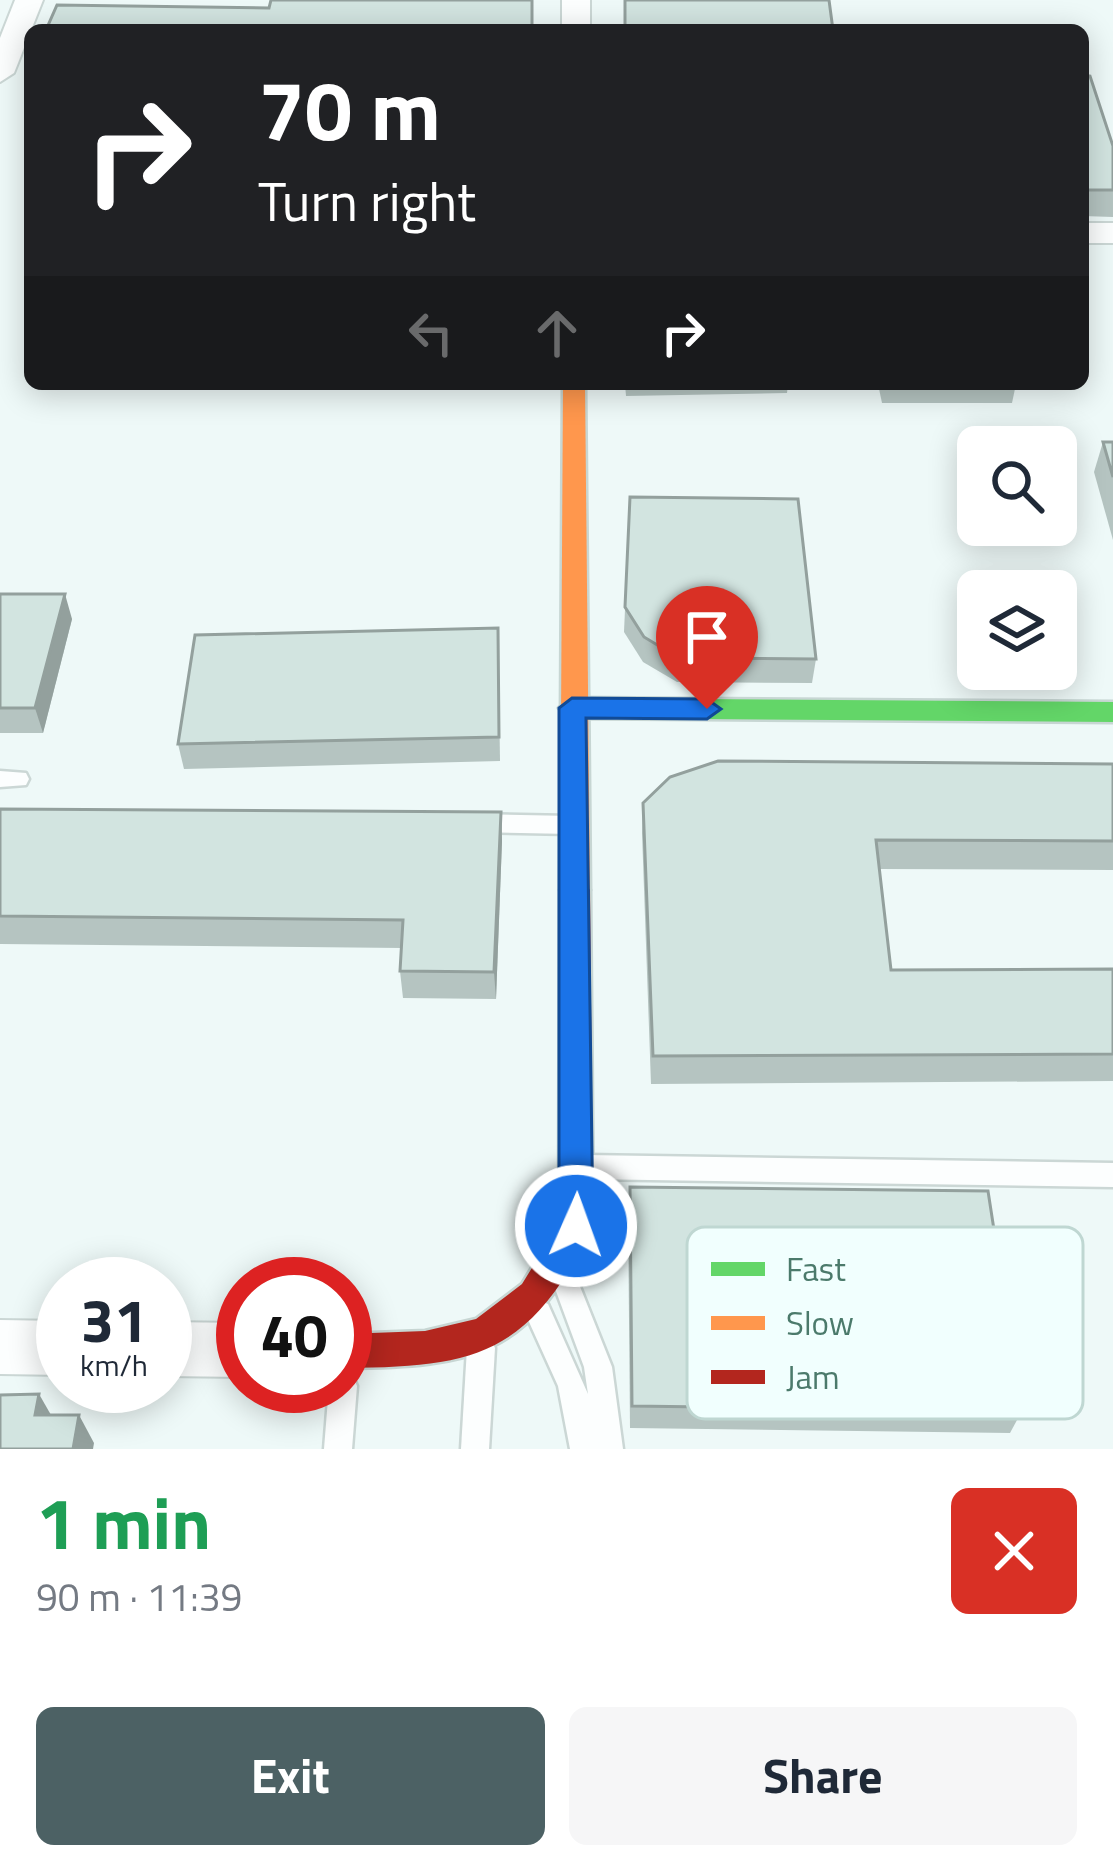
<!DOCTYPE html>
<html lang="en">
<head>
<meta charset="utf-8">
<style>
	body { margin:0; font-family:"Titillium Web",sans-serif; background:#f6f6f7; color:#1f2937; height:100vh; display:flex; flex-direction:column; font-size:45px; white-space:nowrap }
	* { box-sizing:border-box; margin:0 }
	p { font-size:39px; color:#747a83 }
	.icon { flex:none; width:66px; height:66px; fill:none; stroke:currentColor; stroke-width:2; stroke-linecap:round; stroke-linejoin:round }
	.map { position:relative; height:1449px; overflow:hidden }
	.drawer { display:flex; flex-direction:column; background:#fff; flex:1 }
	.drawer>* { flex:none }
	.banner { position:absolute; left:24px; top:24px; width:1065px; height:366px; border-radius:18px; box-shadow:0 6px 30px #0003; background:#202124; color:#fff; overflow:hidden }
	.tools { position:absolute; left:957px; top:426px; display:grid; gap:24px }
	.tools a { display:grid; place-items:center; width:120px; height:120px; border-radius:18px; background:#fff; box-shadow:0 6px 30px #0003; font-size:60px }
	.speed { position:absolute; left:36px; top:1257px; display:flex; gap:24px; font-size:60px; font-weight:700; text-align:center }
	.speed>* { display:grid; place-content:center; width:156px; height:156px; border-radius:50%; background:#fff; box-shadow:0 6px 30px #0003; line-height:1 }
	.speed small { font-size:30px; font-weight:400 }
	.speed .limit { border:18px solid #d22; background:#fff; color:#111 }
	.pin { position:absolute; display:grid; place-items:center; width:102px; height:102px; color:#fff; margin:-123px -51px; border-radius:50% 50% 50% 0; rotate:-45deg; box-shadow:0 0 12px #0007 }
	.pin .icon { rotate:45deg }
	.me { position:absolute; width:132px; margin:-66px; rotate:2deg; stroke-linejoin:round; filter:drop-shadow(0 0 9px #0008) }
	.turn { display:flex; align-items:center; gap:42px; height:252px; padding:0 36px; font-size:54px }
	.turn .icon { width:156px; height:156px; stroke-width:2.5 }
	.turn b { display:block; font-size:84px; line-height:102px }
	.lanes { display:flex; align-items:center; height:114px; padding:0 36px; background:#0003; justify-content:center; gap:60px; direction:ltr }
	.lanes .off { opacity:.35 }
	.round { display:grid; place-items:center; flex:none; width:126px; height:126px; border-radius:18px; background:#f6f6f7 }
	.summary { display:flex; align-items:center; justify-content:space-between; height:204px; padding:0 36px }
	h1 { font-size:72px; font-weight:700; line-height:90px; color:#1e9e55 }
	.button { display:flex; gap:24px; margin-top:auto; padding:24px 36px }
	.button a { flex:1; height:138px; border-radius:18px; background:#4c6164; color:#fff; font-size:48px; font-weight:700; line-height:138px; text-align:center }
	.button a+a { background:#f6f6f7; color:#1f2937 }
	.map>svg:first-child { display:block }
	.lines { fill:none; stroke-linecap:round; stroke-linejoin:round }
	.lane-casing { stroke:#cbd7d5; stroke-width:5 }
	.street-casing { stroke:#cbd7d5; stroke-width:4 }
	.fast-casing { stroke:#c7d6d3; stroke-width:5 }
	.slow-casing { stroke:#c7d6d3; stroke-width:5 }
	.jam-casing { stroke:#c7d6d3; stroke-width:5 }
	.lane { fill:#fcfefe; fill-rule:evenodd }
	.street { fill:#fcfefe; fill-rule:evenodd }
	.fast { fill:#63d668; fill-rule:evenodd }
	.slow { fill:#ff974d; fill-rule:evenodd }
	.jam { fill:#b3261e; fill-rule:evenodd }
	.wall { fill:#b5c4c1 }
	.shaded-wall { fill:#93a09d }
	.building { fill:#d2e4e0; stroke:#93a09d; stroke-width:3 }
	.route { fill:#1a73e8; stroke:#114b97; stroke-width:3 }
	.key { fill:#f1fffe; stroke:#bfd7d2; stroke-width:3 }
	.key-label { font-size:33px; fill:#4b7a6b }
</style>
</head>
<body>
<div class="map">
<svg width="1113" height="1449" viewBox="0 0 1113 1449">
	<rect width="100%" height="100%" fill="#eef9f8"/>
	<g class="lines">
		<defs>
			<g id="lane">
				<path d="M0,771L26,773L29,779L26,785L0,787Z"/>
				<path d="M476,814L571,816L579,819L582,825L579,831L571,834L476,832L468,829L465,823L468,817Z"/>
				<path d="M585,1155L1113,1163V1187L585,1179L576,1175L572,1167L576,1159Z"/>
				<path d="M566,1270L575,1274L612,1367L623,1449H570L558,1386L525,1313L528,1304L538,1300L548,1304L588,1394L584,1367L553,1283L557,1274Z"/>
				<path d="M481,1335L491,1339L495,1348L489,1449H461L467,1348L471,1339Z"/>
				<path d="M345,1373L353,1376L357,1386L352,1449H324L329,1386H345Z"/>
			</g>
			<g id="street">
				<path d="M15,0H43L14,73L0,82V38Z"/>
				<rect x="562" y="0" width="28" height="30"/>
				<rect x="1083" y="223" width="30" height="20"/>
				<path d="M0,1320L63,1321V1375L0,1374Z"/>
				<path d="M165,1322L243,1323V1377L165,1376Z"/>
			</g>
			<path id="fast" d="M572,698L1113,702V722L572,718L559,708Z"/>
			<path id="slow" d="M563,384H585L590,890L585,898L575,902L565,898L560,890Z"/>
			<path id="jam" d="M575,878L585,882L590,890L593,1226L588,1237C526,1356 473,1367 345,1368V1334L425,1331L476,1319L522,1284L559,1224L560,890L565,882Z"/>
		</defs>
		<use href="#lane" class="lane-casing"/>
		<use href="#street" class="street-casing"/>
		<use href="#fast" class="fast-casing"/>
		<use href="#slow" class="slow-casing"/>
		<use href="#jam" class="jam-casing"/>
		<use href="#lane" class="lane"/>
		<use href="#street" class="street"/>
		<use href="#fast" class="fast"/>
		<use href="#slow" class="slow"/>
		<use href="#jam" class="jam"/>
	</g>
	<g class="wall">
		<path d="M1083,75L1113,146V217L1083,216Z"/>
		<path d="M625,384H788L787,393L626,396Z"/>
		<path d="M878,384H1016L1012,403H882Z"/>
		<path d="M1103,442H1113V540L1094,472Z"/>
		<path d="M630,497L816,659L812,683L677,682L643,662L624,632Z"/>
		<path d="M0,594L72,619L43,733H0Z"/>
		<path d="M498,628L500,761L184,769L178,744Z"/>
		<path d="M1113,764V870L880,869L891,970L1113,969V1081L651,1084L642,833L643,803Z"/>
		<path d="M0,809L501,812L502,841L496,999L403,998L400,971L402,948L0,944Z"/>
		<path d="M630,1187L1022,1411L1010,1433L630,1428L628,1213Z"/>
	</g>
	<g class="shaded-wall">
		<path d="M65,594L72,619L43,733L35,708Z"/>
		<path d="M501,812L502,841L496,999L494,972Z"/>
		<path d="M39,1394L55,1422L35,1415Z"/>
		<path d="M79,1415L94,1443L93,1449H73Z"/>
	</g>
	<g class="building">
		<path d="M271,0H532V30H46L57,5L269,8Z"/>
		<path d="M625,0H829L833,30H625Z"/>
		<path d="M1083,75L1090,76L1113,146V190H1083Z"/>
		<path d="M1103,442H1113V477Z"/>
		<path d="M630,497L798,499L816,659L679,658L644,637L625,607Z"/>
		<path d="M0,594H65L35,708H0Z"/>
		<path d="M498,628L499,737L178,744L195,635Z"/>
		<path d="M718,761L1113,764V841L876,840L891,970L1113,969V1054L653,1056L643,803L670,777Z"/>
		<path d="M0,809L501,812L494,972L400,971L403,920L0,916Z"/>
		<path d="M630,1187L988,1191L1022,1411L632,1406Z"/>
		<path d="M39,1394L35,1415H79L73,1449H0V1395Z"/>
	</g>
	<path class="route" d="M572,698L707,699L721,709L707,719L586,718L593,1226L588,1237L576,1242L564,1237L559,1226V708Z"/>
	<rect x="687" y="1227" width="396" height="192" rx="18" class="key"/>
	<rect x="711" y="1262" width="54" height="14" fill="#63d668"/>
	<rect x="711" y="1316" width="54" height="14" fill="#ff974d"/>
	<rect x="711" y="1370" width="54" height="14" fill="#b3261e"/>
	<g class="key-label">
		<text x="786" y="1281">Fast</text>
		<text x="786" y="1335">Slow</text>
		<text x="786" y="1389">Jam</text>
	</g>
</svg>
<div class="tools">
<a><svg class="icon" aria-label="search" viewBox="0 0 24 24"><circle cx="10" cy="10" r="6"/><path d="M15 15l6 6"/></svg></a>
<a><svg class="icon" aria-label="layers" viewBox="0 0 24 24"><path d="M12 4l9 5-9 5-9-5zM3 14l9 5 9-5"/></svg></a>
</div>
<div class="speed"><div>31<small>km/h</small></div><div class="limit">40</div></div>
<div class="pin" style="left:707px;top:709px;background:#d93025"><svg class="icon" aria-label="arrive" viewBox="0 0 24 24"><path d="M6 21V4h12l-3 4 3 4H6"/></svg></div>
<svg class="me" style="left:576px;top:1226px" viewBox="-20 -20 40 40"><circle r="17" fill="#1a73e8" stroke="#fff" stroke-width="3"/><path d="M0-11L8 9 0 5-8 9z" fill="#fff"/></svg>
<div class="banner">
<div class="turn"><svg class="icon" aria-label="right" viewBox="0 0 24 24"><path d="M7 20v-9h11M14 6l5 5-5 5"/></svg><div><b>70 m</b>Turn right</div></div>
<div class="lanes"><svg class="icon off" aria-label="left" viewBox="0 0 24 24"><path d="M17 20v-9H6M10 6l-5 5 5 5"/></svg><svg class="icon off" aria-label="ahead" viewBox="0 0 24 24"><path d="M12 20V5M6 11l6-6 6 6"/></svg><svg class="icon" aria-label="right" viewBox="0 0 24 24"><path d="M7 20v-9h11M14 6l5 5-5 5"/></svg></div>
</div>
</div>
<section class="drawer">
<div class="summary"><div><h1>1 min</h1><p>90 m · 11:39</p></div><a class="round" style="background:#d93025;color:#fff"><svg class="icon" aria-label="close" viewBox="0 0 24 24"><path d="M6 6l12 12M18 6L6 18"/></svg></a></div>
<div class="button"><a>Exit</a><a>Share</a></div>
</section>
</body>
</html>
